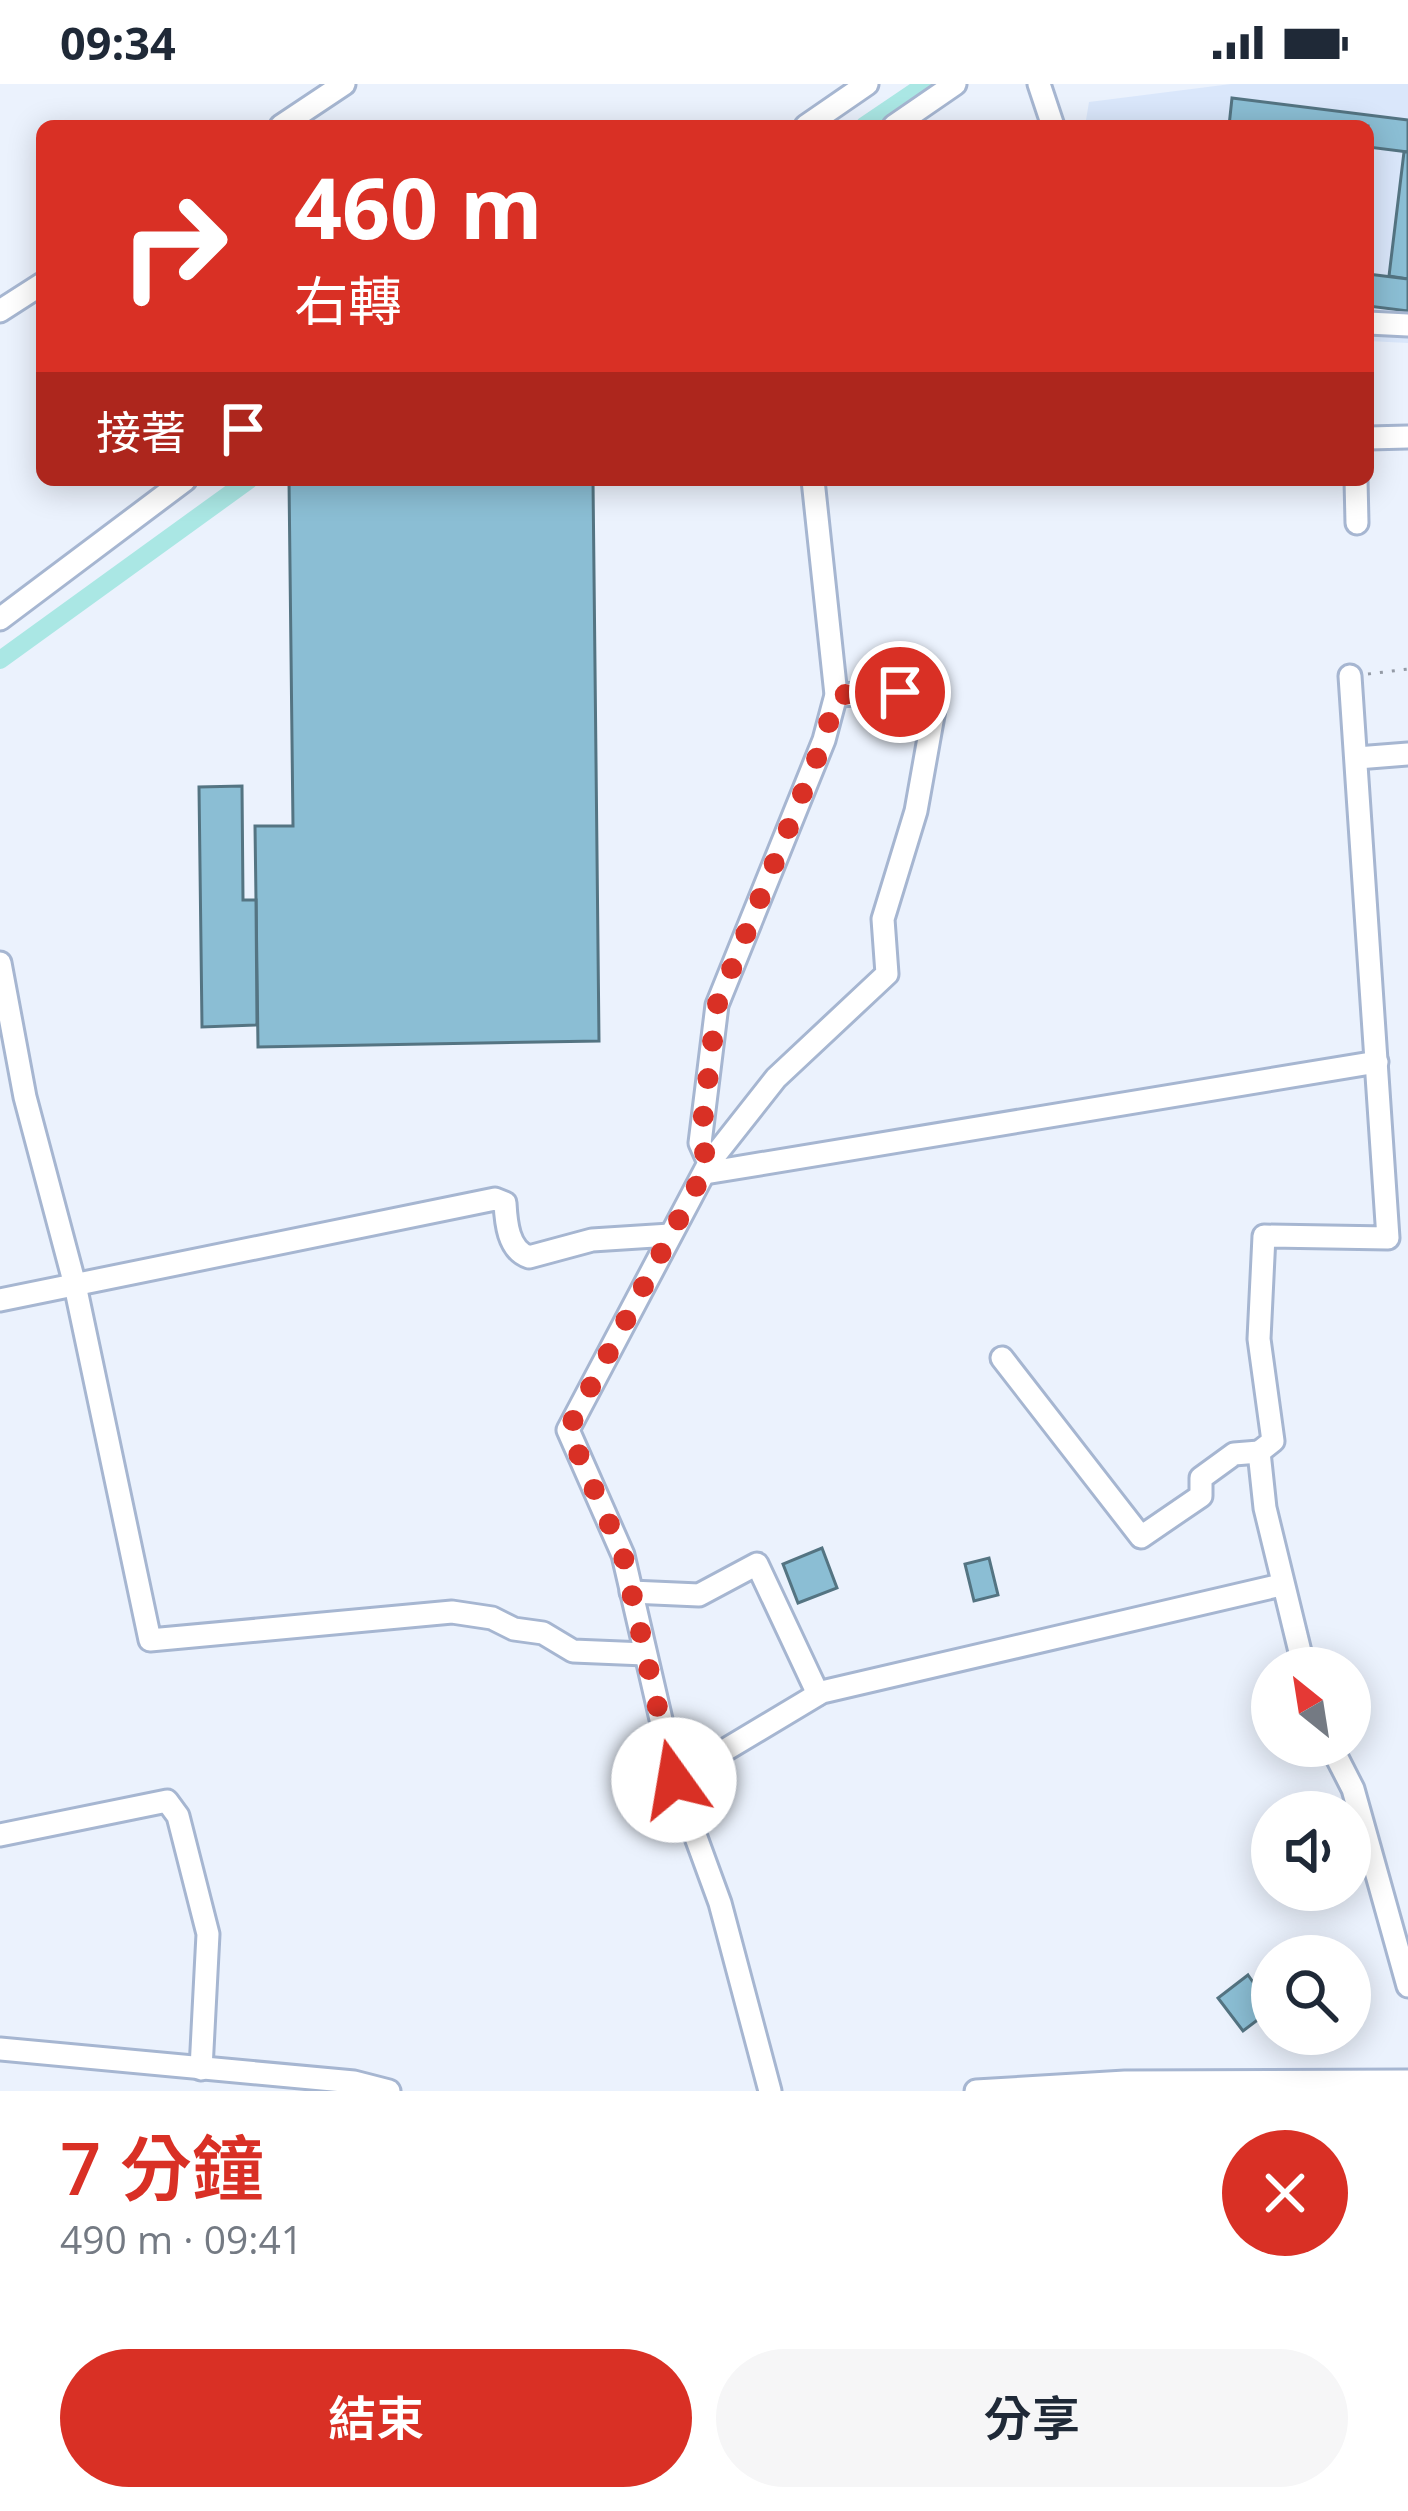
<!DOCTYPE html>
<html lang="zh-TW">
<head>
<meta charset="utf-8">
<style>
	body { margin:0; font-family:"Open Sans","Noto Sans TC",sans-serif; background:#f6f6f7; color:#1f2937; height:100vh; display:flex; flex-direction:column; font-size:45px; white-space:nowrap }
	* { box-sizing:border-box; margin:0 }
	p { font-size:39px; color:#747a83 }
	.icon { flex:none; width:66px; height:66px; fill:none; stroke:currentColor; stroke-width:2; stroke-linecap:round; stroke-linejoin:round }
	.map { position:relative; height:2007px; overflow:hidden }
	.drawer { display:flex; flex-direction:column; background:#fff; flex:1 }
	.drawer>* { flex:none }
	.top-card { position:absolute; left:36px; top:36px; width:1338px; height:366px; border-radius:18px; box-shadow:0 6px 30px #0003; background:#d93025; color:#fff; overflow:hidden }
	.needle { width:78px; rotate:330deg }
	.buttons { position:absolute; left:1251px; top:1563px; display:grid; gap:24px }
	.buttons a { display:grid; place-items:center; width:120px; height:120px; border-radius:50%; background:#fff; box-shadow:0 6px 30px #0003; font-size:60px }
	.pin { position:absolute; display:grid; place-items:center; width:102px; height:102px; color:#fff; margin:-51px; border:6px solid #fff; border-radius:50%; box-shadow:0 3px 12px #0007 }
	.me { position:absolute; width:132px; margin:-66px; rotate:347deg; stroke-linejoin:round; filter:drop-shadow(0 0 9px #0008) }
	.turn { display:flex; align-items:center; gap:42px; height:252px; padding:0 60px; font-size:54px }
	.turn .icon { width:156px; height:156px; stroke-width:2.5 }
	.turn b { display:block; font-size:84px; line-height:102px }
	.then { display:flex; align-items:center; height:114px; padding:0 60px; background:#0003; gap:24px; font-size:45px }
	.round { display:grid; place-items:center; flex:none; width:126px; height:126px; border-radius:63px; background:#f6f6f7 }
	.overview { display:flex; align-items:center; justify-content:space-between; height:204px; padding:0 60px }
	h1 { font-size:72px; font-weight:600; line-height:90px; color:#d93025 }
	.button { display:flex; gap:24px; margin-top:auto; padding:24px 60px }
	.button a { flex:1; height:138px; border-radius:72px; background:#d93025; color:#fff; font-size:48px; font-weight:600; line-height:138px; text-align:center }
	.button a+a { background:#f6f6f7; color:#1f2937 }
	.status { display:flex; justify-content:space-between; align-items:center; height:84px; padding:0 60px; background:#fff; direction:ltr }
	.status svg { height:33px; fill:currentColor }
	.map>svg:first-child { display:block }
	.built { fill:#dae7fb }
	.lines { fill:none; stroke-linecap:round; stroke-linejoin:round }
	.canal { stroke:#aae7e4; stroke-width:18 }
	.building { fill:#8bbed4; stroke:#547482; stroke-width:3 }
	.minor-casing { stroke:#a6b6d1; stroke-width:27 }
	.path { stroke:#949ba6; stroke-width:3; stroke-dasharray:3 9; stroke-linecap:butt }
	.minor { stroke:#fff; stroke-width:21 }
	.route { stroke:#d93025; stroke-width:21; stroke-dasharray:0 37.8 }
</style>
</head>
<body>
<div class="status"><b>09:34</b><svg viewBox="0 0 49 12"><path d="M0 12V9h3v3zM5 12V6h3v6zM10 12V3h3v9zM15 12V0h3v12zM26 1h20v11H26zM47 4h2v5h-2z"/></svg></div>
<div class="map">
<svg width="1408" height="2007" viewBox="0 0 1408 2007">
	<rect width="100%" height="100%" fill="#ebf2fd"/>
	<path class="built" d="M1231,0H1408V259L1368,257V42H1085L1089,18Z"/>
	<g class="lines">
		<g class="canal">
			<path d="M864,42L926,0"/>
			<path d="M0,576L249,396"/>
		</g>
	</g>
	<g class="building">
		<path d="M1232,14L1408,36V68L1368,63V42H1229Z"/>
		<path d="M1404,68H1408V195L1389,192Z"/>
		<path d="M1368,190L1408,195V227L1368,222Z"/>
		<path d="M289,396H593L599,957L258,963L255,742H293Z"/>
		<path d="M242,702L243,816H256L257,941L202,943L199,703Z"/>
		<path d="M822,1464L837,1504L798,1519L783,1480Z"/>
		<path d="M989,1474L998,1511L974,1517L965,1480Z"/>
		<path d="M1248,1891L1272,1925L1243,1947L1218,1914Z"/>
	</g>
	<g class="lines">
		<defs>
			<g id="minor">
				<path d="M1039,0L1053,42"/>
				<path d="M281,42L344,0"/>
				<path d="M806,42L867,0"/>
				<path d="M894,42L955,0"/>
				<path d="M0,227L42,200"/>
				<path d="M1368,239L1408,241"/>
				<path d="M1368,354L1408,353"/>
				<path d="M1356,396L1357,439"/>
				<path d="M0,535L185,396"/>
				<path d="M1357,674L1408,670"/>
				<path d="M0,879L25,1013L75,1201L150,1556L452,1528L492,1534L514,1545L543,1549L573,1567L645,1570"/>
				<path d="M709,1079L776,994L887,890L883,835L916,727L934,626L932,607L836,611"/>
				<path d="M705,1089L1377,978"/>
				<path d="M0,1216L495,1115L505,1119C506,1138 508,1166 529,1173L592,1156L670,1151"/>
				<path d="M1002,1274L1141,1453L1201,1412V1394L1234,1370L1259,1368"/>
				<path d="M631,1508L699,1511L757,1480L818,1610"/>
				<path d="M1304,1584L1265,1424L1259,1368L1273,1357L1259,1255L1264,1152L1388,1154L1350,592"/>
				<path d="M1331,1662L1353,1705L1408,1902"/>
				<path d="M675,1696L822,1608L1281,1501"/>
				<path d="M0,1751L167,1717L178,1732L208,1850L201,1985"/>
				<path d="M0,1965L354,1998L389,2007"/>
				<path d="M770,2007L720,1819L675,1696L623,1471L568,1346L709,1079L700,1059L717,921L824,656L836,611L813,396"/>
				<path d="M976,2007L1125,1998L1408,1997"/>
			</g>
		</defs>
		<use href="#minor" class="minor-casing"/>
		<path class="path" d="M1368,590L1408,585"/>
		<use href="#minor" class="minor"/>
	</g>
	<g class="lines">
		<path class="route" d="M674,1696L623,1471L568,1346L709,1078L700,1059L717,921L824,656L836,611L900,608"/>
	</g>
</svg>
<div class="buttons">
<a><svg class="needle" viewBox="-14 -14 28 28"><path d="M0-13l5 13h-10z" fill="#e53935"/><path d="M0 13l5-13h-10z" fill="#747a83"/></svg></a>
<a><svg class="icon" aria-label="sound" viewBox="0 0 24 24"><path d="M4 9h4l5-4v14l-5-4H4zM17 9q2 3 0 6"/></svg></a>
<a><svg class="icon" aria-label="search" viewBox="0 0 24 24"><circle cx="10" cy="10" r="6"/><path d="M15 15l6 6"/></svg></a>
</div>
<div class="pin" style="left:900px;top:608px;background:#d93025"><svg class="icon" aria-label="arrive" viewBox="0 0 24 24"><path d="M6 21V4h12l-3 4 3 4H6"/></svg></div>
<svg class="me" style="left:674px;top:1696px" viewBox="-20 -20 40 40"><circle r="19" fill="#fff"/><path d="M0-13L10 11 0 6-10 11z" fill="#d93025"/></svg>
<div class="top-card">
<div class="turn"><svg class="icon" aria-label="right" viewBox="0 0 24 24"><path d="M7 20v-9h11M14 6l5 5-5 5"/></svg><div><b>460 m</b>右轉</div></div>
<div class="then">接著<svg class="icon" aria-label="arrive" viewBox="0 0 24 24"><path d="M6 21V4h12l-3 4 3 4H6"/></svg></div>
</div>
</div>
<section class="drawer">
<div class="overview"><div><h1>7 分鐘</h1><p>490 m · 09:41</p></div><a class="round" style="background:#d93025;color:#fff"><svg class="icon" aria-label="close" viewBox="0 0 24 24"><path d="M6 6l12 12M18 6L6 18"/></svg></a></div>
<div class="button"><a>結束</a><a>分享</a></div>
</section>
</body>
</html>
